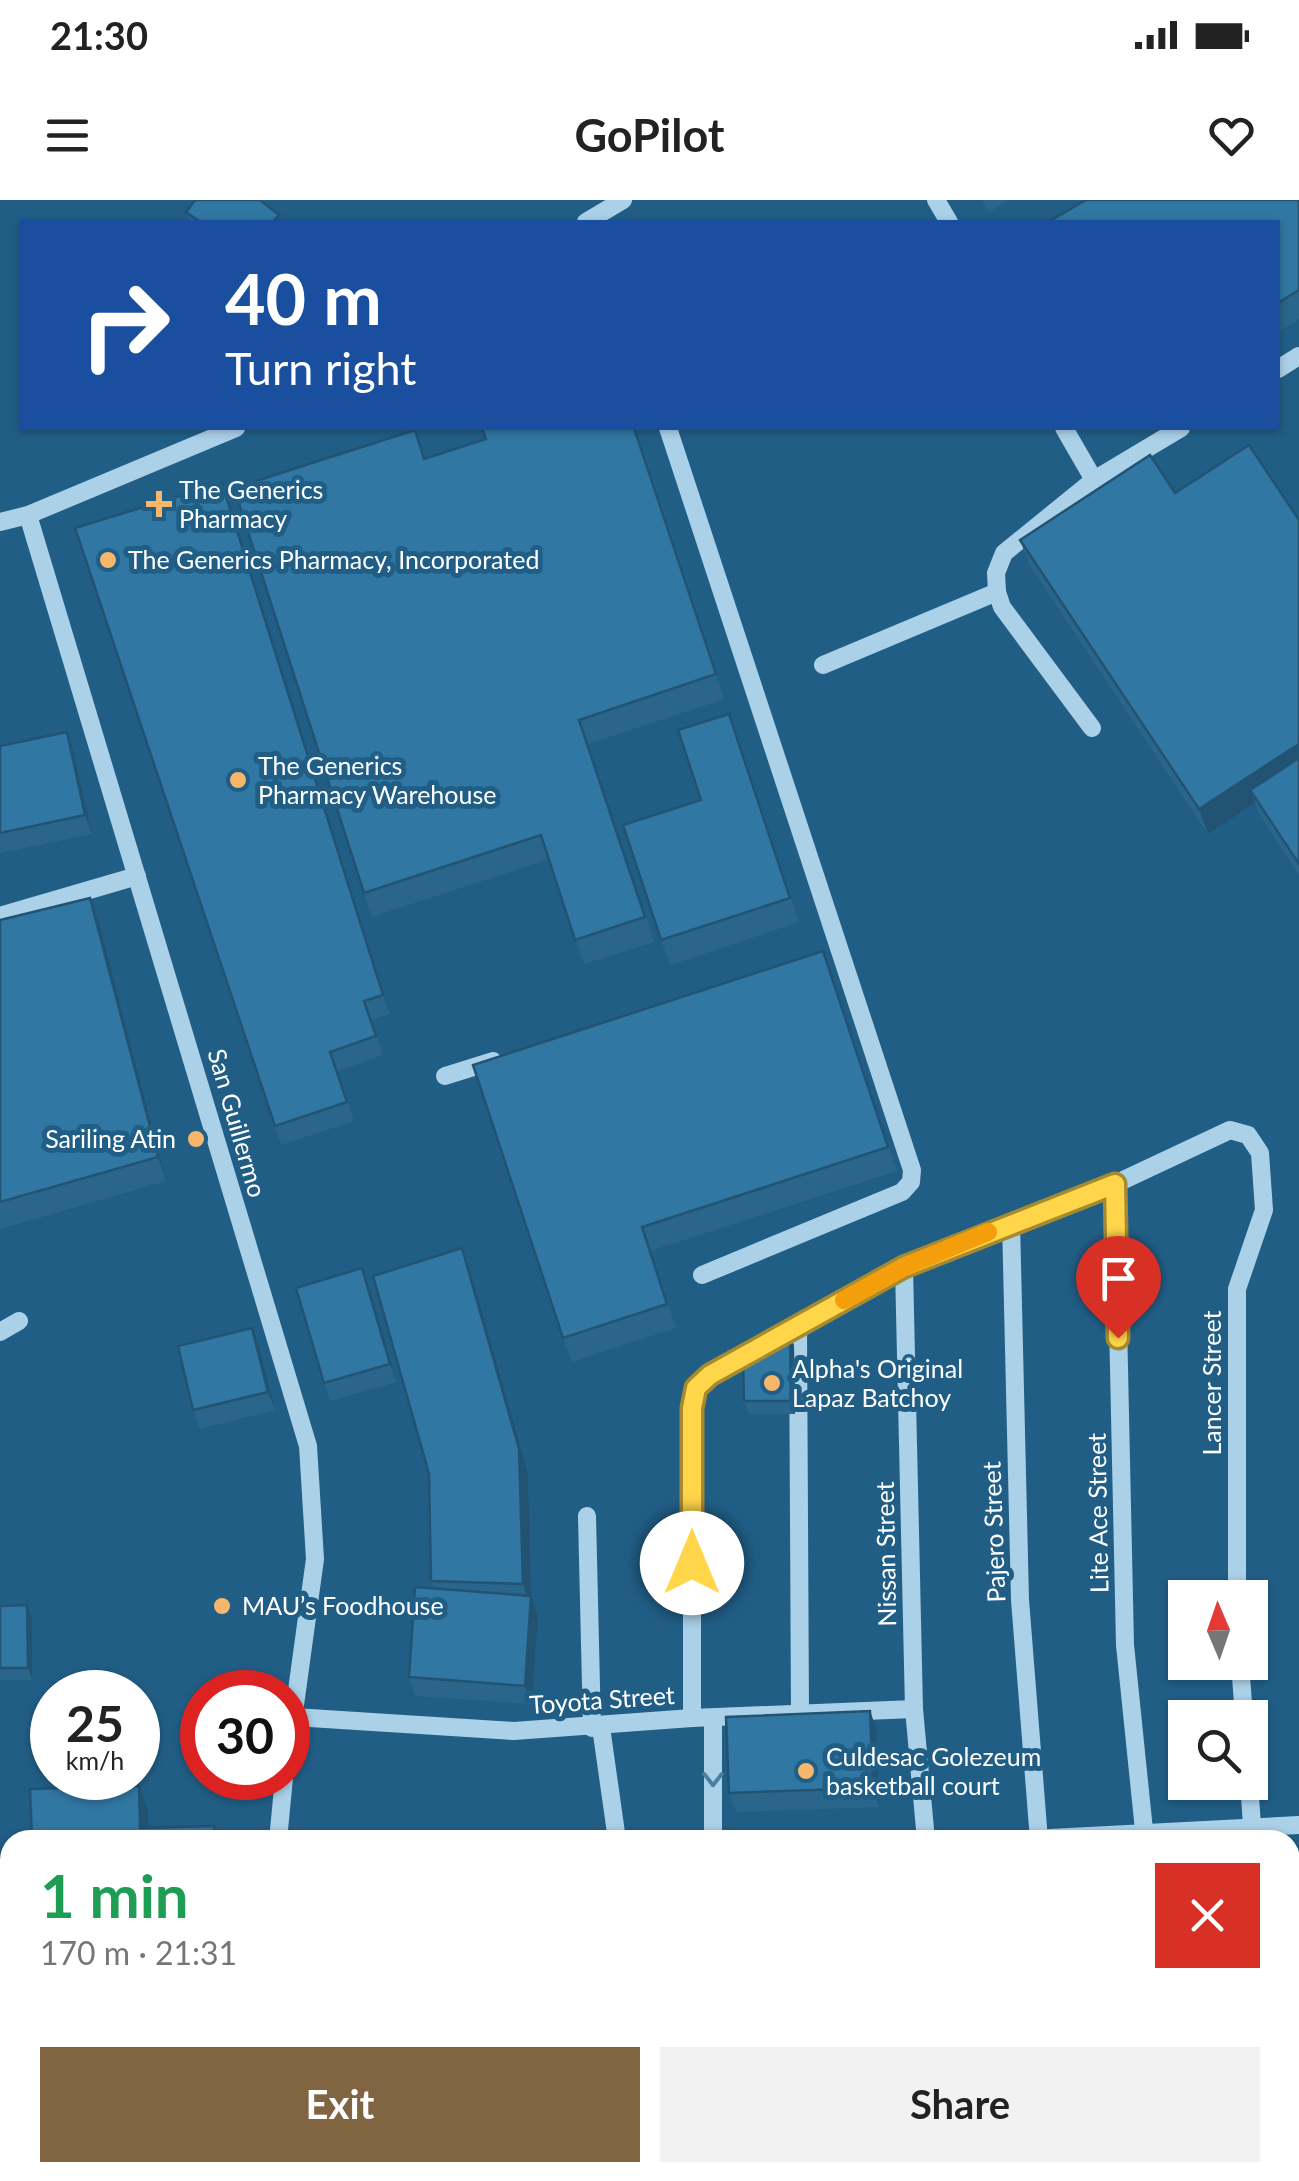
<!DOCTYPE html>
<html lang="en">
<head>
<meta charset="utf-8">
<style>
	body { margin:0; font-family:Lato,sans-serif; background:#f2f2f2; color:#222; height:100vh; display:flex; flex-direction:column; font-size:38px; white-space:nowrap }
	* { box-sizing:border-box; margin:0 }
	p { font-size:32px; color:#767676 }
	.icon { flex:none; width:55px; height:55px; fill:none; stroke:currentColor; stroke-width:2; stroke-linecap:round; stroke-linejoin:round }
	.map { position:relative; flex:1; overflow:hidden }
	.details { position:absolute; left:0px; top:1630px; width:1300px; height:352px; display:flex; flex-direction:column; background:#fff; border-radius:30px 30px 0 0; box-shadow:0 2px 8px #0004 }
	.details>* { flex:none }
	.guide { position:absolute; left:20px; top:20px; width:1260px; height:210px; border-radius:0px; box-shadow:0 2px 8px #0004; background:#1a4fa0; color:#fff; overflow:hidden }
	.needle { width:65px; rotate:358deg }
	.buttons { position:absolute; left:1168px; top:1380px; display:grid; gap:20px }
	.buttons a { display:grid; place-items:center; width:100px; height:100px; border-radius:0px; background:#fff; box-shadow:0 2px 8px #0004; font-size:50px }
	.speed { position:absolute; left:30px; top:1470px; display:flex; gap:20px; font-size:50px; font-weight:700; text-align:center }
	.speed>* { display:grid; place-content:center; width:130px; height:130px; border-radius:50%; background:#fff; box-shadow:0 2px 8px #0004; line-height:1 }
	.speed small { font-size:25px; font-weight:400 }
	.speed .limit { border:15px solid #d22; background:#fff; color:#111 }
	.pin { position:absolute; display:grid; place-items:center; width:85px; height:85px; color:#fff; margin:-102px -42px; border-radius:50% 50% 50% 0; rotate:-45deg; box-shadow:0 0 10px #0007 }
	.pin .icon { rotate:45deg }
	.me { position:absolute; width:110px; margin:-55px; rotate:0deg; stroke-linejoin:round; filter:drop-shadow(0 0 8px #0008) }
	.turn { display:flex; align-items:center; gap:35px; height:210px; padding:0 40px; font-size:45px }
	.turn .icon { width:130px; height:130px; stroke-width:2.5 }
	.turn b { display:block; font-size:70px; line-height:85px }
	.round { display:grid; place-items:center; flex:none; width:105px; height:105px; border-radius:0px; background:#f2f2f2 }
	.headline { display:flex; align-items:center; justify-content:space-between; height:170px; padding:0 40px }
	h1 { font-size:60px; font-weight:700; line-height:75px; color:#1e9e55 }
	.button { display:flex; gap:20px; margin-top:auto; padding:20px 40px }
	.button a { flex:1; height:115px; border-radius:0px; background:#816543; color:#fff; font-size:40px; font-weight:700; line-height:115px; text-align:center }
	.button a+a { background:#f2f2f2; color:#222 }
	.status { display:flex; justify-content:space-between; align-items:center; height:70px; padding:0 50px; background:#fff; direction:ltr }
	.status svg { height:28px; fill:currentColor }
	header { display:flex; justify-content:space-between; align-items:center; height:130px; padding:0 40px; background:#fff; font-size:45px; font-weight:700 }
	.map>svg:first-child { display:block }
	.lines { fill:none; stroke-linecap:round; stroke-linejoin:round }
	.minor { stroke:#abd1e9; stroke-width:18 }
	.wall { fill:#2a668c }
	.shaded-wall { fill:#225372 }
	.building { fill:#3177a3; stroke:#225372; stroke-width:2.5 }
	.oneway { stroke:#4a80a4 }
	.route-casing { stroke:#a68a30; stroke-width:25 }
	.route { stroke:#ffd54a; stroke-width:18 }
	.slow { stroke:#f59e0b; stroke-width:18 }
	.poi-dot { fill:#f6b76c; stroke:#215e86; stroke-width:4 }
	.labels { text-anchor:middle; stroke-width:10; stroke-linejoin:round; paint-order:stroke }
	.poi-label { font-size:25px; fill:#fff; stroke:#215e86; text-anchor:start }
	.street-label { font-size:25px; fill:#fff; stroke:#215e86 }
</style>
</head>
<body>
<div class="status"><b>21:30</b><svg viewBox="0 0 49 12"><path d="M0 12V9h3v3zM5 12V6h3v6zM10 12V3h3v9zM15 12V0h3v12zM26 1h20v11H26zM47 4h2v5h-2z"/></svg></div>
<header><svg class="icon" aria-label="menu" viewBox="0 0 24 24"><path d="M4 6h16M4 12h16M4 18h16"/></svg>GoPilot<svg class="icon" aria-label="heart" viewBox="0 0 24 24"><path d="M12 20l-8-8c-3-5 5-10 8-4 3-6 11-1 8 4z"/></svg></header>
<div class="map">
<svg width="1299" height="1981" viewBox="0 0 1299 1981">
	<rect width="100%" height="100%" fill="#215e86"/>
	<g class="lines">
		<g class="minor">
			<path d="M936,0L949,22"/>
			<path d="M586,22L623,0"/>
			<path d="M1278,169L1299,156"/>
			<path d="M668,228L912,970L911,982L902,992L702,1075"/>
			<path d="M1064,228L1094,280"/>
			<path d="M28,315L308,1246L315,1359L288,1556"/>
			<path d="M0,322L28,315L236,228"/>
			<path d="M997,392L1002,407L1092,528"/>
			<path d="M823,465L997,392L996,373L1004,353L1094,280L1181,228"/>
			<path d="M0,716L137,676"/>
			<path d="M445,876L493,861"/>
			<path d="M1115,984L1125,1445L1145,1640"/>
			<path d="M1011,1022L1020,1400L1039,1640"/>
			<path d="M904,1067L914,1509L926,1640"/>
			<path d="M798,1126L800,1513"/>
			<path d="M0,1132L19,1121"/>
			<path d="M587,1316L592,1528"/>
			<path d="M1240,1462L1244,1518"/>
			<path d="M294,1517L514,1531L692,1518L914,1509"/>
			<path d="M692,1518V1208L696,1188L710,1175L904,1067L1115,984L1230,930L1248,935L1260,953L1264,1010L1237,1089V1398"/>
			<path d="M713,1518V1640"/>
			<path d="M601,1527L617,1640"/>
			<path d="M1249,1582L1253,1640"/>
			<path d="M278,1640L284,1578"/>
			<path d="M1013,1640L1299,1625"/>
			<path d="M304,1972L305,1981"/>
			<path d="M738,1972L739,1981"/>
			<path d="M848,1972L849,1981"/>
			<path d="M955,1972L956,1981"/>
			<path d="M1064,1972V1981"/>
			<path d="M1174,1972L1175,1981"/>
			<path d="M1282,1972V1981"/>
		</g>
	</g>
	<g class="wall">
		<path d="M982,0H1008L989,12Z"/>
		<path d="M1299,0V119L1278,132V22Z"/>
		<path d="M186,12L282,22H190Z"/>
		<path d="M634,228L724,499L588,544L654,742L584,764L549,659L372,717L364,693L425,259Z"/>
		<path d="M1175,293L1299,320V675L1259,614L1255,603L1208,634L1029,364L1020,340Z"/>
		<path d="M229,302L390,814L371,820L383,855L337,871L354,921L281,945L275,926Z"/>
		<path d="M738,538L799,722L670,765L661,740Z"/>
		<path d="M0,546L73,550L92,634L0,653Z"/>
		<path d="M0,720L99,722L166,981L0,1029Z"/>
		<path d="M823,751L897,971L650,1051L676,1128L572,1162L563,1138Z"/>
		<path d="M471,1073L528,1273L531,1396L538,1415L532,1504L415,1496L409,1477L434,1389L431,1381Z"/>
		<path d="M369,1087L397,1182L331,1201L324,1183Z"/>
		<path d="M252,1128L259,1146L275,1210L200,1229L193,1210Z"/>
		<path d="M790,1133L794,1146L795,1214H749L744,1201Z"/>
		<path d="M0,1406L32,1418V1480H0Z"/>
		<path d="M877,1530L879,1607L736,1612L729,1593Z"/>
		<path d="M336,1972H559L561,1981H339Z"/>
		<path d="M857,1972H891L858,1975Z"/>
		<path d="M1052,1972V1981H971L970,1978Z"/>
	</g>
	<g class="shaded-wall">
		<path d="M222,283L229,302L390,814L383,795Z"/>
		<path d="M67,532L73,550L92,634L85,615Z"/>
		<path d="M1299,544V574L1250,590L1255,603L1208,634L1199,609Z"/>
		<path d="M90,698L99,722L166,981L158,957Z"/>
		<path d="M462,1048L471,1073L528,1273L531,1396L538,1415L532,1504L525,1486L530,1406L523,1384Z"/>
		<path d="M362,1068L369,1087L397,1182L390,1164Z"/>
		<path d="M252,1128L259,1146L275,1210L268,1192Z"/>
		<path d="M790,1133L794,1146L795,1214L791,1201Z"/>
		<path d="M27,1405L32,1418V1480L28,1468Z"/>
		<path d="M870,1511L877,1530L879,1607L873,1588Z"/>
		<path d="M139,1586L148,1610L149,1640L140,1628Z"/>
	</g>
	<g class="building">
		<path d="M195,0H260L279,15L273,22H200L186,12Z"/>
		<path d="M1086,0H1299V90L1278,103V22H1048Z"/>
		<path d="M482,228H634L716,474L579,520L645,717L575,740L541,635L364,693L234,288L415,230L424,259L486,239Z"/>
		<path d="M1249,245L1299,320V544L1199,609L1020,340L1150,255L1175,293Z"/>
		<path d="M222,283L383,795L364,801L376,836L330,852L347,902L275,926L75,328Z"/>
		<path d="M729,514L790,698L661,740L623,625L701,600L678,530Z"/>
		<path d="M67,532L85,615L0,633V546Z"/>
		<path d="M1299,558V664L1250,590Z"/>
		<path d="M90,698L158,957L0,1002V720Z"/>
		<path d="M823,751L888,947L642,1027L667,1104L563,1138L473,865Z"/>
		<path d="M462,1048L519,1249L523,1384L431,1381L429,1274L373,1076Z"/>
		<path d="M362,1068L390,1164L324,1183L296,1088Z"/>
		<path d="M252,1128L268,1192L193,1210L178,1146Z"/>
		<path d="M790,1133L791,1201H744L743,1160Z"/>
		<path d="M415,1387L531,1396L525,1486L409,1477Z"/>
		<path d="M27,1405L28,1468H0V1406Z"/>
		<path d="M870,1511L873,1588L729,1593L726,1517Z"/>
		<path d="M139,1586L140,1628L214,1626V1640H32L30,1589Z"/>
		<path d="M10,1967V1972H86L90,1981H0V1972Z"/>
		<path d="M188,1972H201L204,1981H157Z"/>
		<path d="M337,1972H554L533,1981H340Z"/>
		<path d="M969,1972H1048V1974L970,1978Z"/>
		<path d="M1049,1979L1050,1981H1002Z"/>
	</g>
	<defs><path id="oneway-chevron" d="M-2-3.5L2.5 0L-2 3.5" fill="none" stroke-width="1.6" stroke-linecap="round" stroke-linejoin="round" transform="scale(2.5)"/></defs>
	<use class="oneway" href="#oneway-chevron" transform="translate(713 1579) rotate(90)"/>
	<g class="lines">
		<defs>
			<path id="route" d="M692,1363V1208L696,1188L710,1175L904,1067L1115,984L1118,1138"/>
		</defs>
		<use href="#route" class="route-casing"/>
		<use href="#route" class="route"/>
		<path class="slow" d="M844,1100L904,1067L988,1032"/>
	</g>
	<g class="poi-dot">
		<path d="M154 289h10v10h10v10h-10v10h-10v-10h-10v-10h10z"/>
		<circle cx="108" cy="360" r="10"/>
		<circle cx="238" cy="580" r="10"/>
		<circle cx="196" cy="939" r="10"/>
		<circle cx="772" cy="1183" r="10"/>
		<circle cx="222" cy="1406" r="10"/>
		<circle cx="806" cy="1571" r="10"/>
	</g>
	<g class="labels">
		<g class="poi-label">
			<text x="179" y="299">The Generics<tspan x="179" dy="29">Pharmacy</tspan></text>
			<text x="128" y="369">The Generics Pharmacy, Incorporated</text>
			<text x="258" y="575">The Generics<tspan x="258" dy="29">Pharmacy Warehouse</tspan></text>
			<text x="176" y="948" text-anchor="end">Sariling Atin</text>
			<text x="792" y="1178">Alpha's Original<tspan x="792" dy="29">Lapaz Batchoy</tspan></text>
			<text x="242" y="1415">MAU’s Foodhouse</text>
			<text x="826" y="1566">Culdesac Golezeum<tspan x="826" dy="29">basketball court</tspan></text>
		</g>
		<g class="street-label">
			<text transform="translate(237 923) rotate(74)" y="9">San Guillermo</text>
			<text transform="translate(1212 1183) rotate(-90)" y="9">Lancer Street</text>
			<text transform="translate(1098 1313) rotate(-91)" y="9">Lite Ace Street</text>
			<text transform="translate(994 1332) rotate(-92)" y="9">Pajero Street</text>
			<text transform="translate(886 1354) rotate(-91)" y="9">Nissan Street</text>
			<text transform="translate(602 1500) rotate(-4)" y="9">Toyota Street</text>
		</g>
	</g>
</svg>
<div class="buttons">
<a><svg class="needle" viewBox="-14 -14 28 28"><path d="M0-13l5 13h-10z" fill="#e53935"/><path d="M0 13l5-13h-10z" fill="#767676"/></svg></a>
<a><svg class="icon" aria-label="search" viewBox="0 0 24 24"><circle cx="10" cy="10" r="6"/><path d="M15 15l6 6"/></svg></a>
</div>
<div class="speed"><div>25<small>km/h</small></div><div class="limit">30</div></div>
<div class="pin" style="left:1118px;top:1138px;background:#d93025"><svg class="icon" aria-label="arrive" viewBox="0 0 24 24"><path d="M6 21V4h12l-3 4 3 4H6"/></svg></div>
<svg class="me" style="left:692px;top:1363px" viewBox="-20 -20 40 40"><circle r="19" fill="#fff"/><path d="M0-13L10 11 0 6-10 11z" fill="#ffd54a"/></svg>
<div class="guide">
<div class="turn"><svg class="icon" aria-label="right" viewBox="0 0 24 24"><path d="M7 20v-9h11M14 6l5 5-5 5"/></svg><div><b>40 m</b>Turn right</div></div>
</div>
<section class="details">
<div class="headline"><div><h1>1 min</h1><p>170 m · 21:31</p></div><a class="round" style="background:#d93025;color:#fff"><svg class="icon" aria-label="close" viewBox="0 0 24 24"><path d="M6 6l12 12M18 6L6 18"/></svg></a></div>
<div class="button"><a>Exit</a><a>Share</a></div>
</section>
</div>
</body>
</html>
